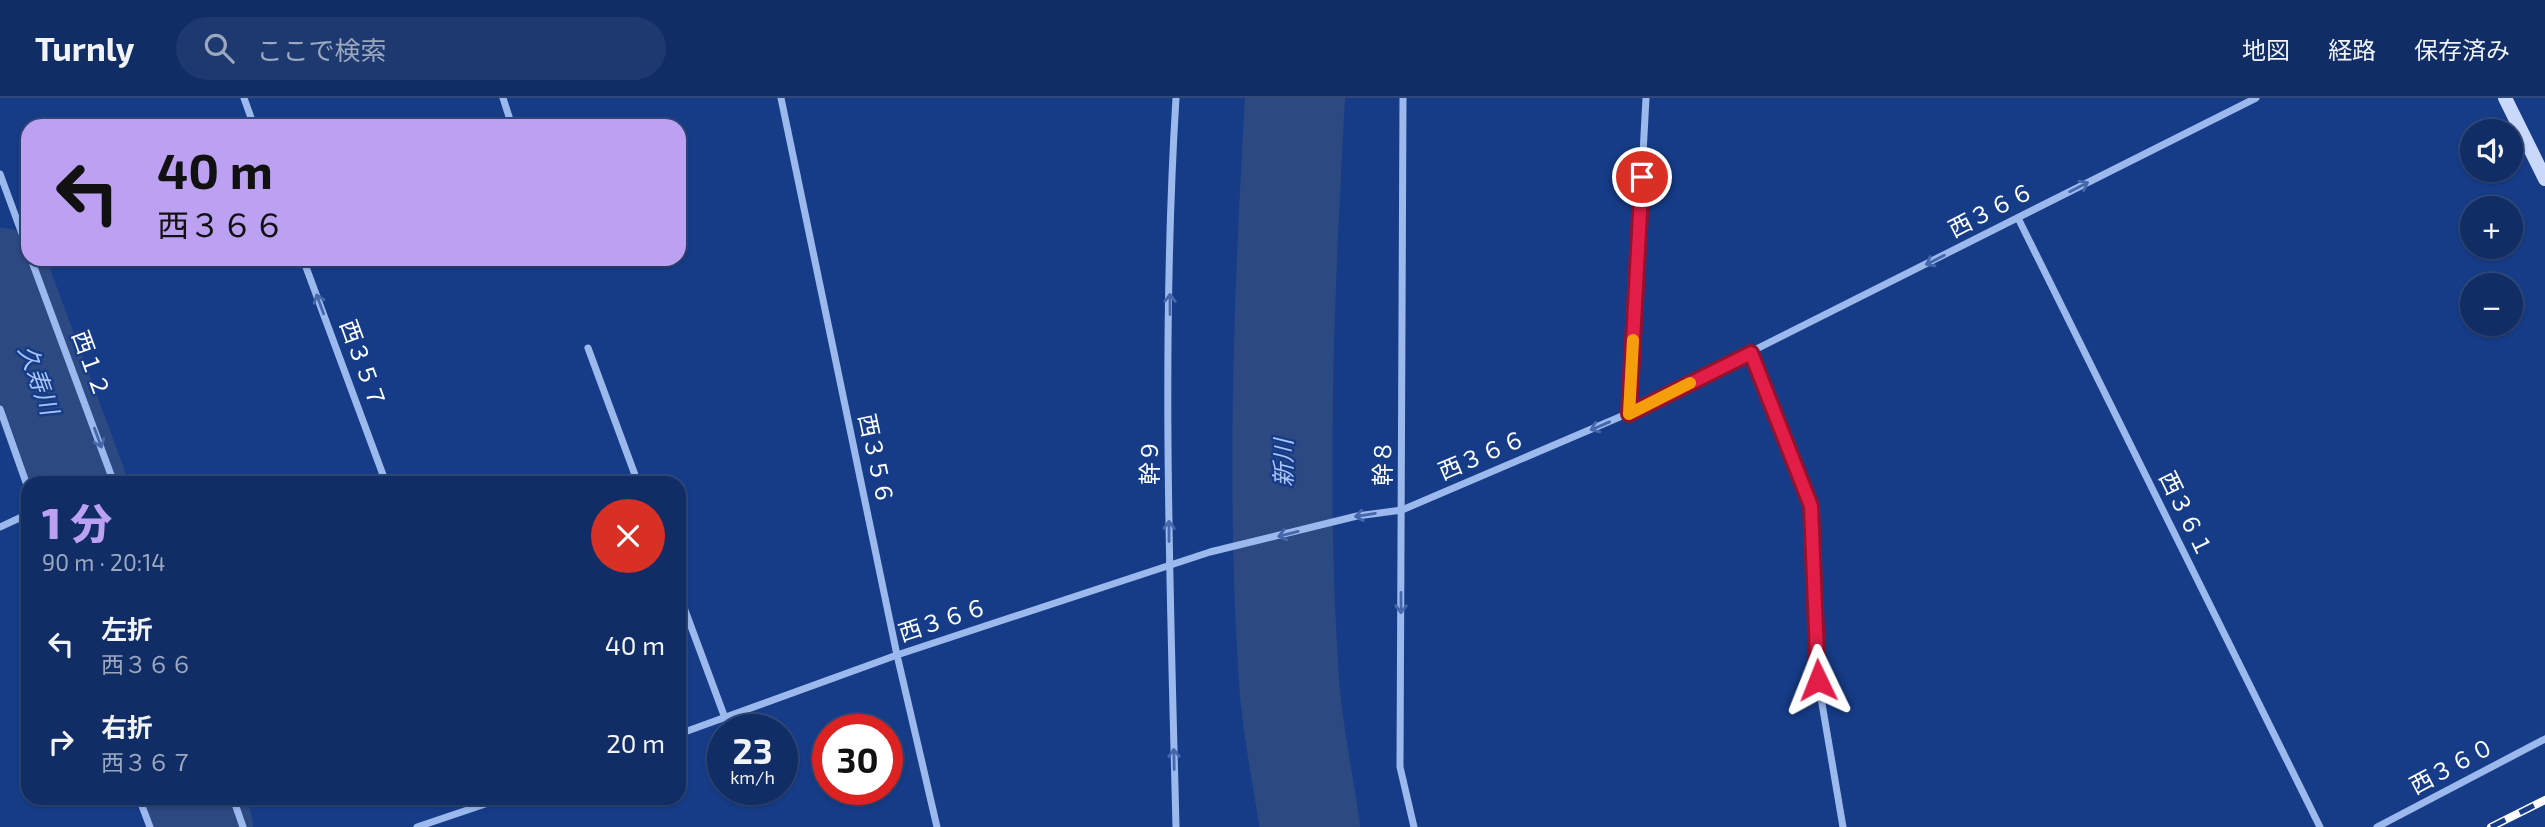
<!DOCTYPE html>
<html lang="ja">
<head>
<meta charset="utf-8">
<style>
	body { margin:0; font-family:"Exo 2","Noto Sans JP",sans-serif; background:#1e396f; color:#f1f3f6; height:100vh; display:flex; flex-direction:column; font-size:26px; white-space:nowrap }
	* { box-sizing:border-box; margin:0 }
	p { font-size:23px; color:#9ca8bf }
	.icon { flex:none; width:38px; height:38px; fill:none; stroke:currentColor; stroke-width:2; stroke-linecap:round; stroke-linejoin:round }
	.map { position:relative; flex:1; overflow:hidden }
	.sheet { position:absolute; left:21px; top:378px; width:665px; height:329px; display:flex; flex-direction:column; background:#102d66; border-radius:21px; box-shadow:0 2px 5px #0004,0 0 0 2px #30497a }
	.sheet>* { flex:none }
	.guide { position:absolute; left:21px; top:21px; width:665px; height:147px; border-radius:21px; box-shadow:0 2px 5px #0004,0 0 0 2px #30497a; background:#bca0f2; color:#111; overflow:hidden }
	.controls { position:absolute; left:2460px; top:21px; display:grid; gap:14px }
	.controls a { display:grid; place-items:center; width:63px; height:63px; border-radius:50%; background:#102d66; box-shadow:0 2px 5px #0004,0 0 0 2px #30497a; font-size:35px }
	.speed { position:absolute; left:707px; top:616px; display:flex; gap:14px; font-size:35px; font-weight:700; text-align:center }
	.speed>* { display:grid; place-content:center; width:91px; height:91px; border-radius:50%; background:#102d66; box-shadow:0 2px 5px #0004,0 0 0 2px #30497a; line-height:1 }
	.speed small { font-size:18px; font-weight:400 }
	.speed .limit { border:10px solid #d22; background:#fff; color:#111 }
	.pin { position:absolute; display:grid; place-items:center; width:60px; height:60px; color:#fff; margin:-30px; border:4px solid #fff; border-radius:50%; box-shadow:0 2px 7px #0007 }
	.me { position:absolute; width:77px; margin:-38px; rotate:358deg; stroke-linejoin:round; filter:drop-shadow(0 0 5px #0008) }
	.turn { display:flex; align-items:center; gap:24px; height:147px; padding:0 21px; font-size:32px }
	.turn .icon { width:91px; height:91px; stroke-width:2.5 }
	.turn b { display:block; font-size:49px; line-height:60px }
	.round { display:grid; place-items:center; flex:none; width:74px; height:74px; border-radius:37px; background:#1e396f }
	.head { display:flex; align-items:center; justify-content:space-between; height:119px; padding:0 21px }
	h1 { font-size:42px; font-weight:800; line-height:52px; color:#bca0f2 }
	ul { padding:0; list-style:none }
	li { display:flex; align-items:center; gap:21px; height:98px; padding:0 21px }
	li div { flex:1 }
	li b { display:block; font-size:26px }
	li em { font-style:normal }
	header { display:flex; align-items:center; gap:42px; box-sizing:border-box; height:98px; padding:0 35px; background:#102d66; border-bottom:2px solid #30497a }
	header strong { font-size:33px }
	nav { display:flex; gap:38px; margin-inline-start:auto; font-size:24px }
	.search { width:490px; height:63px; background:#1e396f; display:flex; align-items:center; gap:18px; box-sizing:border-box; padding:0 24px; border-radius:38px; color:#9ca8bf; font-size:26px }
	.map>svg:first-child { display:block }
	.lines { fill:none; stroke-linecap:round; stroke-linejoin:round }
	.river { stroke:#2d4982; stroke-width:100 }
	.street { stroke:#9cb9ee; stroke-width:7 }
	.secondary { stroke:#cad9fa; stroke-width:14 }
	.rail-casing { stroke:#fff; stroke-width:8 }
	.rail { stroke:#163c88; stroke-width:5; stroke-dasharray:16; stroke-linecap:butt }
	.oneway { stroke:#4568ac }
	.route-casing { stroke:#92132f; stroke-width:18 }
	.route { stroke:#e11d48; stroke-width:12 }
	.slow { stroke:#f59e0b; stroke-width:12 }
	.labels { text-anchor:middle; stroke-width:5; stroke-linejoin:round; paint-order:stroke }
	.street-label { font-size:23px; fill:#fff; stroke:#163c88 }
	.water-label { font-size:24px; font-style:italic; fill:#a8c3f6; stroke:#163c88 }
</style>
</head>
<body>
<header>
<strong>Turnly</strong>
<div class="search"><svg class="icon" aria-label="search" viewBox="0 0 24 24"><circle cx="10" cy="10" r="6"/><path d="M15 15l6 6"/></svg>ここで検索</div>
<nav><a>地図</a><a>経路</a><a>保存済み</a></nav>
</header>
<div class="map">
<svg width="2545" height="729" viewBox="0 0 2545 729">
	<rect width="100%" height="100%" fill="#163c88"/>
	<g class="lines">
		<g class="river">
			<path d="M1295,0C1284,193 1276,389 1289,582C1292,631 1303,681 1310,729"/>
			<path d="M0,180L76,385"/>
			<path d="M192,700L203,729"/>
		</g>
		<g class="street">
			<path d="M244,0L254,28"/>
			<path d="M503,0L512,28"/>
			<path d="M781,0L897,557L937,729"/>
			<path d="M1403,0L1400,669L1414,729"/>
			<path d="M0,76L28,152"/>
			<path d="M2018,120L2320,729"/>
			<path d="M31,161L114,385"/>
			<path d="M303,161L386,385"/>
			<path d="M588,250L638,385"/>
			<path d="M1751,255L1811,408L1818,582L1843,729"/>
			<path d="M0,311L28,390"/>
			<path d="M1629,315L1646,0"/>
			<path d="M0,429L28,416"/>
			<path d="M679,496L725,620"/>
			<path d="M679,636L897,557L1210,454L1357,418L1402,412L1629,315L2256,0"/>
			<path d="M139,700L150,729"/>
			<path d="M233,700L243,729"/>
			<path d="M417,729L503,700"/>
			<path d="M1176,729C1170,487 1161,242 1176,0"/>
			<path d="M2377,729L2545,641"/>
		</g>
		<path class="secondary" d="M2505,0L2545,81"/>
		<defs>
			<path id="rail" d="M2491,729L2545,702"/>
		</defs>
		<use href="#rail" class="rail-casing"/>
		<use href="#rail" class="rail"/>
	</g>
	<defs><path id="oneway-shaft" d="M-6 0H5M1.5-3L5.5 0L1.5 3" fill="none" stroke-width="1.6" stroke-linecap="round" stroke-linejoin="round" transform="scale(1.75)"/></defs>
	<g class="oneway">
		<use href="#oneway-shaft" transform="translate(2079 89) rotate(-27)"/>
		<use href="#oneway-shaft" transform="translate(1935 162) rotate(153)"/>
		<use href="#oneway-shaft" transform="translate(320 206) rotate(-110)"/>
		<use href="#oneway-shaft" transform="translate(1170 206) rotate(-90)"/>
		<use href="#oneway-shaft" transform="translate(1600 328) rotate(157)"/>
		<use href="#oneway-shaft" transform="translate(98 340) rotate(70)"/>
		<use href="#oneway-shaft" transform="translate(1365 417) rotate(171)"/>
		<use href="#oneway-shaft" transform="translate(1169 433) rotate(-90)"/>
		<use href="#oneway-shaft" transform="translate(1288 436) rotate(166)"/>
		<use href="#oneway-shaft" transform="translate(1401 505) rotate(90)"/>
		<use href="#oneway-shaft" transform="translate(1174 661) rotate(-91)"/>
	</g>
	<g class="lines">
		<defs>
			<path id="route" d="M1642,79L1629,316L1751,255L1811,408L1818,582"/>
		</defs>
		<use href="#route" class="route-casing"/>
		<use href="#route" class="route"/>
		<path class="slow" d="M1633,242L1629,316L1690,285"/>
	</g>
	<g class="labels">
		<g class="street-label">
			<text transform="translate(1991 112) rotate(-27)" y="8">西３６６</text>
			<text transform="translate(91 266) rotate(70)" y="8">西１２</text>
			<text transform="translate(363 266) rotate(70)" y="8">西３５７</text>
			<text transform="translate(1482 357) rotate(-23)" y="8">西３６６</text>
			<text transform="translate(876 361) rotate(78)" y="8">西３５６</text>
			<text transform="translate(1150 364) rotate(-90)" y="8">幹９</text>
			<text transform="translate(1383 365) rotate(-90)" y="8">幹８</text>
			<text transform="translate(2186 416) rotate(64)" y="8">西３６１</text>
			<text transform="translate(943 522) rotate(-18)" y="8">西３６６</text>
			<text transform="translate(2452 668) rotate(-28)" y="8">西３６０</text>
		</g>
		<g class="water-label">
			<text transform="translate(38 282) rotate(70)" y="8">久寿川</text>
			<text transform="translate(1284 365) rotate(-90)" y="8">新川</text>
		</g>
	</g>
</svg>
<div class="controls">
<a><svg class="icon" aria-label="sound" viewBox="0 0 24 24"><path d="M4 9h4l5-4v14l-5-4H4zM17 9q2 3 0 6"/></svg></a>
<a>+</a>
<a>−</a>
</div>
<div class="speed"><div>23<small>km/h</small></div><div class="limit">30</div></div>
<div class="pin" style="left:1642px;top:79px;background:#d93025"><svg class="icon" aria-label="arrive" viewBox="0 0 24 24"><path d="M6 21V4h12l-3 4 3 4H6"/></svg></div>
<svg class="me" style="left:1818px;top:582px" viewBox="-20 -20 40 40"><path d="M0-17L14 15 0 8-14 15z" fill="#e11d48" stroke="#fff" stroke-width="4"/></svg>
<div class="guide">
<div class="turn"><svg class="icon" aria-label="left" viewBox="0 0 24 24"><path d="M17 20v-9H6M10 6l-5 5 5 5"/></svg><div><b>40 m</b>西３６６</div></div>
</div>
<section class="sheet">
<div class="head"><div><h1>1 分</h1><p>90 m · 20:14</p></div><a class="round" style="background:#d93025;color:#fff"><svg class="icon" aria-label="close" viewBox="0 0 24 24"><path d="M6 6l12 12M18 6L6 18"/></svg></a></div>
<ul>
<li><svg class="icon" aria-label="left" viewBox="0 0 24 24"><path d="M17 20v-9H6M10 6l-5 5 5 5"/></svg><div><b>左折</b><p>西３６６</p></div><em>40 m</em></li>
<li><svg class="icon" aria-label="right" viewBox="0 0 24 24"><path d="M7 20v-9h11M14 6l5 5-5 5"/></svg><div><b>右折</b><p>西３６７</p></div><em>20 m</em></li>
</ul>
</section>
</div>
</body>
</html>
